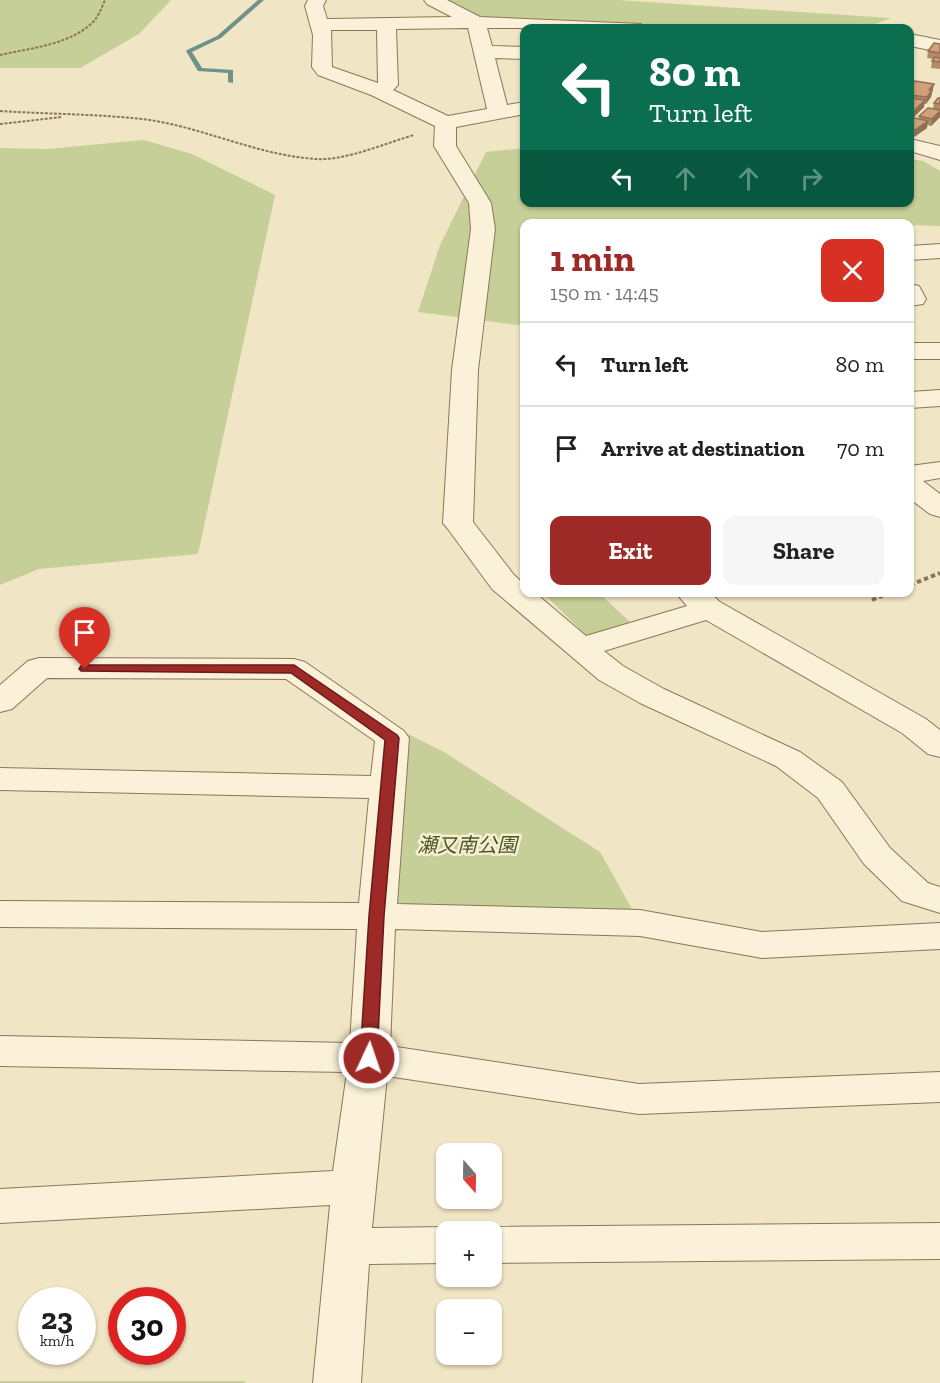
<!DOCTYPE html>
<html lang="en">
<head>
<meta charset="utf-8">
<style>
	body { margin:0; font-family:"Zilla Slab","Noto Sans JP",serif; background:#f6f6f6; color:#202124; height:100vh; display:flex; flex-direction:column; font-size:22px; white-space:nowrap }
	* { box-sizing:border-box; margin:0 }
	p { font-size:20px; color:#757577 }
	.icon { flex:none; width:33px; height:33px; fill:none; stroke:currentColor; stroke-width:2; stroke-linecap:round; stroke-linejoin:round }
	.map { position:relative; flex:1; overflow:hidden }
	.drawer { position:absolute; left:520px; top:219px; width:394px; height:378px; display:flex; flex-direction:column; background:#fff; border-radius:12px; box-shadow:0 2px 4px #0004 }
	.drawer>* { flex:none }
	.hud { position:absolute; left:520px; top:24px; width:394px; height:183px; border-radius:12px; box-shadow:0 2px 4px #0004; background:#0b6e4f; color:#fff; overflow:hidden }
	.needle { width:39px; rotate:160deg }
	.tools { position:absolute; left:436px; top:1143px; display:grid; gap:12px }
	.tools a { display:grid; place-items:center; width:66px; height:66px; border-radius:12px; background:#fff; box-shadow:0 2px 4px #0004; font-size:30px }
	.speed { position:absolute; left:18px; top:1287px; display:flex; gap:12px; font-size:30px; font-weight:700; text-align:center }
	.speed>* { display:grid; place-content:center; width:78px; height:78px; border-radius:50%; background:#fff; box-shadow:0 2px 4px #0004; line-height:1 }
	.speed small { font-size:15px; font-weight:400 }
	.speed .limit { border:9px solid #d22; background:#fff; color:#111 }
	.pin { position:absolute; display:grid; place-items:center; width:51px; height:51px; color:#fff; margin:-62px -26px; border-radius:50% 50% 50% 0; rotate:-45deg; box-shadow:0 0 6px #0007 }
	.pin .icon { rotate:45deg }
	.me { position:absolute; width:66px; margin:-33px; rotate:3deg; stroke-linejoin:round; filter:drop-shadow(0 0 4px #0008) }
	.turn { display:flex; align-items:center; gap:21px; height:126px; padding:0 30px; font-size:27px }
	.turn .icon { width:78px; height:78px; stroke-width:2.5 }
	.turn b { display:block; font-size:42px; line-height:51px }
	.lanes { display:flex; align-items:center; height:57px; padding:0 30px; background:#0003; justify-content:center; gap:30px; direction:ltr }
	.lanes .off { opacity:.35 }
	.round { display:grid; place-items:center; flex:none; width:63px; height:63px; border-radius:12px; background:#f6f6f6 }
	.head { display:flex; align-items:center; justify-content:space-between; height:102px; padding:0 30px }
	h1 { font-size:36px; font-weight:700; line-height:45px; color:#9e2a27 }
	.action { display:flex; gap:12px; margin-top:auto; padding:12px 30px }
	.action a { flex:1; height:69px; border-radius:12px; background:#9e2a27; color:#fff; font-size:24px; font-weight:700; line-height:69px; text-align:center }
	.action a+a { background:#f6f6f6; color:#202124 }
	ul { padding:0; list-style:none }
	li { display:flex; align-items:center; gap:18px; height:84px; padding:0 30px; border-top:2px solid #e0e0e0 }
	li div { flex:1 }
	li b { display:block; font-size:22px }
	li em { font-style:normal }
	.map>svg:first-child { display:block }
	.green { fill:#c6cf97 }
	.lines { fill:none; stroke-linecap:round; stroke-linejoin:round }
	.stream { fill:#6c928a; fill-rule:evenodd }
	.minor-casing { stroke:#8c765a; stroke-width:2 }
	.path-far1 { stroke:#8c765a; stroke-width:2; stroke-dasharray:3 1.5; stroke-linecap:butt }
	.path { stroke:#8c765a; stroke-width:4; stroke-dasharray:4.5 3; stroke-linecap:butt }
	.minor { fill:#faf1d8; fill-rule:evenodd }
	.wall { fill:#b38a68 }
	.shaded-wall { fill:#927055 }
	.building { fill:#d0a079; stroke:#927055; stroke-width:1.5 }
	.route { fill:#9e2a27; stroke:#671b19; stroke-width:1.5 }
	.labels { text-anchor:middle; stroke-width:5; stroke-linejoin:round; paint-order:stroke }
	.park-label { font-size:20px; font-style:italic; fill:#495924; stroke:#f7eed4 }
</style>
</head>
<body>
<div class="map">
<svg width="940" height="1383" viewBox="0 0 940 1383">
	<rect width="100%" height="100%" fill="#f0e5c4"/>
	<g class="green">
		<path d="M0,0H171L139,34L80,68H0Z"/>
		<path d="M446,0H618L891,18L865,28H702L486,20Z"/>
		<path d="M144,140L192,154L275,195L198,554L39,569L0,585V148L47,149Z"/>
		<path d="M525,148V202H910L911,159L923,161L940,171V226L911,225L910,224H525V326L418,312L440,245L486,152Z"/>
		<path d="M543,593H599L632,624L588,637Z"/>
		<path d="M408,734L444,752L600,852L640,923L395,906Z"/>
		<rect x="0" y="1381" width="245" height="2"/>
	</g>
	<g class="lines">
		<path class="stream" d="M258,0H264L221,38L192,52L202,68L233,70V83L228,82V73L198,71L186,51L187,50L217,36Z"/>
		<defs>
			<g id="minor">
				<path d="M308,0H326L323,6L327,19L452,17L427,4L424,0H447L480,17L641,24L643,28H487L492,46L525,47V59L495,58L507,105L525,102V114L456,127V146L491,203L495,229L478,370L473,522L514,575L525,585V592H534L586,636L687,606L675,592H709L720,602L926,719L940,730V757L928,754L902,733L706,620L604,651L623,666L664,689L800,752L842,782L890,848L928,883L940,887V913L902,901L864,864L818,798L776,766L640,703L599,680L492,589L448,529L443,523L452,370L471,229L469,203L434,146L435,126L371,95L318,75L312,67L313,35L305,6ZM468,28L487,109L448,116L393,90L398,85L396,29ZM331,30H377L378,83L332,67Z"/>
				<path d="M910,34L940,40V52L910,46Z"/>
				<path d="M910,139L940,146V160L910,151Z"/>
				<path d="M940,244V258L910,260V246Z"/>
				<path d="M910,284L919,286L926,299L923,304L910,306Z"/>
				<rect x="910" y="343" width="30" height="16"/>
				<path d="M940,390V406L910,408V392Z"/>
				<path d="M940,462V478L923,481L940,494V517L930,514L910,499V466Z"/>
				<path d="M39,658L294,659L305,662L404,731L409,738L397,904L640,910L762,932L940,923V949L762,958L640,936L395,929L390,1046L639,1084L940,1072V1102L639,1114L387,1076L372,1228L447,1227L460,1232H447V1263L369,1264L361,1383H313L330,1205L0,1223V1189L333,1171L347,1072L0,1066V1036L350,1043L357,929L0,927V901L359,903L369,798L0,790V768L371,776L375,741L286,679L47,678L12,709L0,712V685L28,661Z"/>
				<path d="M940,1223V1259L492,1263V1232H479L492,1227Z"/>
			</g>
		</defs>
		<use href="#minor" class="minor-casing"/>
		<g class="path-far1">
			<path d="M0,55C30,48 71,45 94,21C99,15 102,7 105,0"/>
			<path d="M0,111C47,114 95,114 142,119C201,126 255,155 316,159C345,161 386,143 414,135"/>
			<path d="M0,124L62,117"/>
		</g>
		<g class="path">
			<path d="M910,585L940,573"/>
			<path d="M872,600L891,592"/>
		</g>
		<use href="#minor" class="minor"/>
	</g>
	<g class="wall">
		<path d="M940,44V69L931,68L932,61L933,59L927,58L928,51Z"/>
		<path d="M934,84L931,97L926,104H924V107L913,118L919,119V116L933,109L934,103L940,98V117L931,126L927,125V128L914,137L910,136V87Z"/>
	</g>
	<g class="shaded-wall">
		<path d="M934,84L931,97L926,104L927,97L929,90Z"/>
		<path d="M925,100L924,107L911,120L912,113Z"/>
		<path d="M940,111V117L931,126L932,119Z"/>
		<path d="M928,121L927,128L914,137L915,130Z"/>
	</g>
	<g class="building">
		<path d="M617,27L632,28H616Z"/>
		<path d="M934,43L940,44V53L928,51Z"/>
		<path d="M935,57L940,58V62L932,61Z"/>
		<path d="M915,81L934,84L929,90H932L927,97L910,95V87Z"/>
		<path d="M910,98L925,100L912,113H910Z"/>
		<path d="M938,98H940V104L934,103Z"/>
		<path d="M928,108L940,110V111L932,119L919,116Z"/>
		<path d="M911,117L928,121L915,130L910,129Z"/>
	</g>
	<path class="route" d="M85,665H294L397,735L399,738L384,916L377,1058L375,1062H363L360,1058L369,916L385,740L291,673L81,671L79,669L81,666Z"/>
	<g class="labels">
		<g class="park-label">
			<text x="467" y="852">瀬又南公園</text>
		</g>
	</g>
</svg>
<div class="tools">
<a><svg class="needle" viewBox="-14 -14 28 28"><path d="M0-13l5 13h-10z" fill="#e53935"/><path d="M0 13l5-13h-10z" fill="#757577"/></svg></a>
<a>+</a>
<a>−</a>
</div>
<div class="speed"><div>23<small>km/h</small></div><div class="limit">30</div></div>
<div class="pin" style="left:85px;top:669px;background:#d93025"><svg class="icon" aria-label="arrive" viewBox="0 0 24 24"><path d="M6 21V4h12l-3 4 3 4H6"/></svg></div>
<svg class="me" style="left:369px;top:1058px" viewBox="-20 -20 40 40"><circle r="17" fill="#9e2a27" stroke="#fff" stroke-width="3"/><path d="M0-11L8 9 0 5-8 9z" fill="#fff"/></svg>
<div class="hud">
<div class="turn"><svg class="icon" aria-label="left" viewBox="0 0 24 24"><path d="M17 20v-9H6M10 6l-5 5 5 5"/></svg><div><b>80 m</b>Turn left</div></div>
<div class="lanes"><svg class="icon" aria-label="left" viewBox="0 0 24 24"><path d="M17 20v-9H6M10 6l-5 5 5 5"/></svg><svg class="icon off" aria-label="ahead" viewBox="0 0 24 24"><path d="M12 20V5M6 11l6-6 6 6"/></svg><svg class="icon off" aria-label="ahead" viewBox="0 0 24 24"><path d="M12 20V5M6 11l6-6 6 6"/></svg><svg class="icon off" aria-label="right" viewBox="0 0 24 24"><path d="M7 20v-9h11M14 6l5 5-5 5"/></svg></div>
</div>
<section class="drawer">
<div class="head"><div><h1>1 min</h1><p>150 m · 14:45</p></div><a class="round" style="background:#d93025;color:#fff"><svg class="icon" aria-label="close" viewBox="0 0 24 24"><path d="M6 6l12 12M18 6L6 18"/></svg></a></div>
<ul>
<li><svg class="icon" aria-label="left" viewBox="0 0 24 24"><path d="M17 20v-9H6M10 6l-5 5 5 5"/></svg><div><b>Turn left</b></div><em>80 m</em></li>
<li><svg class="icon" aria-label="arrive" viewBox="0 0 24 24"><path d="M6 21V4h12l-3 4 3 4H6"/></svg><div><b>Arrive at destination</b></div><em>70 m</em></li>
</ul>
<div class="action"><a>Exit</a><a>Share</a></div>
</section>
</div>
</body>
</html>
